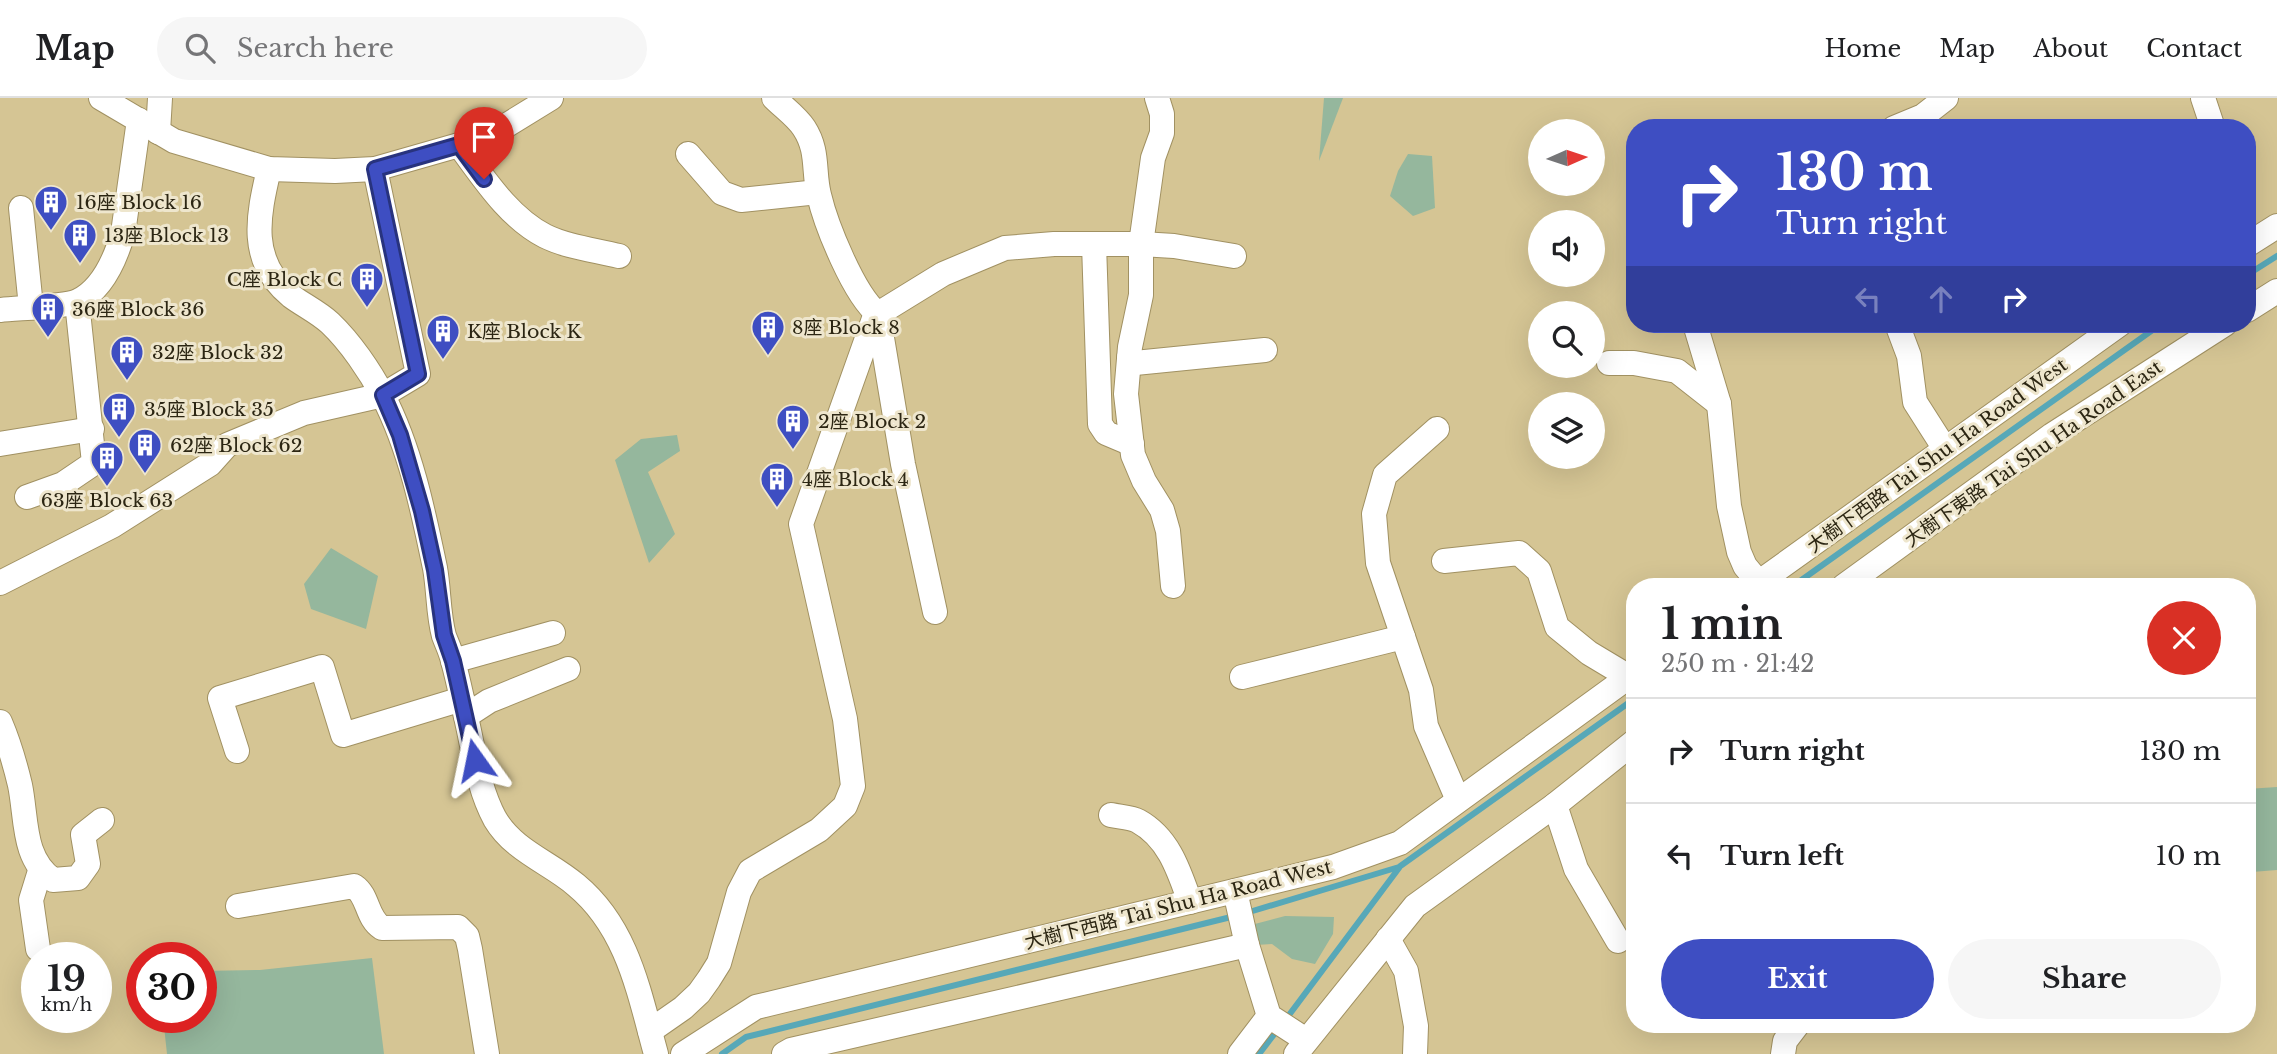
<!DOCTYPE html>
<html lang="en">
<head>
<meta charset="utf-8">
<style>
	body { margin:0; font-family:"Libre Baskerville","Noto Sans TC",serif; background:#f6f6f6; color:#202124; height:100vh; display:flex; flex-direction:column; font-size:26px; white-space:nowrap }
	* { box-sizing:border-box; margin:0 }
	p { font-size:23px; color:#757577 }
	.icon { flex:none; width:38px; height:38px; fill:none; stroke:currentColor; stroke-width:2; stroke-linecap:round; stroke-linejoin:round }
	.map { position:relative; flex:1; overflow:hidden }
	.details { position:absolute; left:1626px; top:480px; width:630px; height:455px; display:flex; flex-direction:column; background:#fff; border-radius:28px; box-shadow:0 7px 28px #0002 }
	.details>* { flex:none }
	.hud { position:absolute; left:1626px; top:21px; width:630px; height:214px; border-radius:28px; box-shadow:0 7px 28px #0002; background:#3e4ec2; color:#fff; overflow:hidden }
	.needle { width:46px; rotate:87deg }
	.controls { position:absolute; left:1528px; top:21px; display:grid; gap:14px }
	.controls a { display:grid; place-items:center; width:77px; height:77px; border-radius:50%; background:#fff; box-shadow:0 7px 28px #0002; font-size:35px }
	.speed { position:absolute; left:21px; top:844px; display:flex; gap:14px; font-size:35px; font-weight:700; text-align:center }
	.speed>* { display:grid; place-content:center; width:91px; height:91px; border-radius:50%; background:#fff; box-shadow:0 7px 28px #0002; line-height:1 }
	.speed small { font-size:18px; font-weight:400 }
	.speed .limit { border:10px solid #d22; background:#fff; color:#111 }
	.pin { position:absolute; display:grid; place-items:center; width:60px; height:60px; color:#fff; margin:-72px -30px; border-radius:50% 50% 50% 0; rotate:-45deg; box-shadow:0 0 7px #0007 }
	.pin .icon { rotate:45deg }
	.me { position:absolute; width:77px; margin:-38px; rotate:348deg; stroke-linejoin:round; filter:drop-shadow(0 0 5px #0008) }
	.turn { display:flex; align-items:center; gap:24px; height:147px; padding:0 35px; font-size:32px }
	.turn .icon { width:91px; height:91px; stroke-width:2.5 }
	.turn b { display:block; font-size:49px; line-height:60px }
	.lanes { display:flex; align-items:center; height:66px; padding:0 35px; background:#0003; justify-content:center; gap:35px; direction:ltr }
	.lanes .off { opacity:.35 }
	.round { display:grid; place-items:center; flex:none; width:74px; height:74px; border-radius:37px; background:#f6f6f6 }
	.summary { display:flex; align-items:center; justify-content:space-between; height:119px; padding:0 35px }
	h1 { font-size:42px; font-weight:700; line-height:52px }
	.cta { display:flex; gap:14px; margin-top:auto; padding:14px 35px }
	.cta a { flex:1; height:80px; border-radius:42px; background:#3e4ec2; color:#fff; font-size:28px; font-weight:700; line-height:80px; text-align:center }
	.cta a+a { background:#f6f6f6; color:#202124 }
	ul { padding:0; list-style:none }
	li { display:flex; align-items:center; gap:21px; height:105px; padding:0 35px; border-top:2px solid #e0e0e0 }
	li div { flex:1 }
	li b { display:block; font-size:26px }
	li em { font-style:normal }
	header { display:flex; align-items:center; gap:42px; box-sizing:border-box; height:98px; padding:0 35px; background:#fff; border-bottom:2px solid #e0e0e0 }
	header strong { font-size:33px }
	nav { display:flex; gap:38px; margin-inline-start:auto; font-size:24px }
	.search { width:490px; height:63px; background:#f6f6f6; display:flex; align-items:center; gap:18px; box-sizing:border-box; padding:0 24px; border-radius:38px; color:#757577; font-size:26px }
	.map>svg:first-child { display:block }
	.green { fill:#95b79d }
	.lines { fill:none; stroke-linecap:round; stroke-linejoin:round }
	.stream { stroke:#57a8b8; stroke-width:6 }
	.minor-casing { stroke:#a19162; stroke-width:26 }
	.minor { stroke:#fff; stroke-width:24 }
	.route-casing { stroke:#28337e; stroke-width:18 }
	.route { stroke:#3e4ec2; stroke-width:12 }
	.labels { text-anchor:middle; stroke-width:6; stroke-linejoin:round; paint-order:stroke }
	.poi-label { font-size:19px; fill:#2c2613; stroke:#eee6cd; text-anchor:start }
	.street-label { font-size:19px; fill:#2c2613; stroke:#eee6cd }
</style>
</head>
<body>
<header>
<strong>Map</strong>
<div class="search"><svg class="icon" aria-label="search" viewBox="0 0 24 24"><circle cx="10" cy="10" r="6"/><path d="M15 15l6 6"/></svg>Search here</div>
<nav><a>Home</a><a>Map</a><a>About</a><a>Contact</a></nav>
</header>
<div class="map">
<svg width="2277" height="956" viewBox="0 0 2277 956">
	<rect width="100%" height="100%" fill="#d5c594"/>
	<g class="green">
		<path d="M1324,0H1343L1319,63Z"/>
		<path d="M1408,56L1432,58L1435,110L1413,118L1390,98L1398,73Z"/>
		<path d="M677,337L680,353L648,374L675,436L649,465L615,362L641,341Z"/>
		<path d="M331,450L378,478L366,531L311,511L304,486Z"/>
		<path d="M2277,689V772L2252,774L2247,748V691Z"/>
		<path d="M1285,818L1334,819L1333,836L1315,866L1292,861L1272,846L1256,847L1251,827Z"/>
		<path d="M372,860L384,956H167L163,919H201V873L260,872Z"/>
	</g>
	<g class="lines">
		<g class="stream">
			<path d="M2247,177L2277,158"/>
			<path d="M1793,488L2161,226"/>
			<path d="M1246,815L1399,769L1634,601"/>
			<path d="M1286,921L1399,770"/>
			<path d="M722,956L746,939L1235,818"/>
			<path d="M1259,956L1279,930"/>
		</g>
		<defs>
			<g id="minor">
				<path d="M101,0L174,43L269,71L335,73L375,71L459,47L499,32L551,0"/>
				<path d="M774,0C783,9 797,19 804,30C819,53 813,73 819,97C826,127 854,197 878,216L903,366L935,514"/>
				<path d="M1157,0L1162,16V35L1153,60L1141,146V197L1130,249L1126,296L1133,357L1144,383L1162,412L1168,433L1173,488"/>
				<path d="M2203,0L2213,30"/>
				<path d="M1894,30L1923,18L1946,0"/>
				<path d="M158,34L160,0"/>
				<path d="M459,47C483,79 508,119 545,138C567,149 595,152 619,158"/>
				<path d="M688,56L722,95L741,102L818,94"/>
				<path d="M269,71C258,118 248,163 291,198C303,207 318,214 330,225C350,244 370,273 383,298C410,350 423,412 435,470C439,492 438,516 444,538C447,546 451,554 453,563C458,581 462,601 466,619C474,653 478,690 495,721C514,753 549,764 576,787C628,830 639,895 656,956"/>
				<path d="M21,110L31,209"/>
				<path d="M1094,146L1100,326L1106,335L1132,346"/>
				<path d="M2247,147L2277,128"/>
				<path d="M0,212C16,210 66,209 78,203C103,191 116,159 123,135L139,22"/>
				<path d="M2247,212L2277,193"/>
				<path d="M878,216L943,176L1005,150L1054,146H1141L1174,148L1234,158"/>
				<path d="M1695,226L1719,306L1729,408L1739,454L1745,468L1759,485"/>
				<path d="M1897,226L1909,258L1915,304L1945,351"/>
				<path d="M1129,260L1135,265L1265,252"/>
				<path d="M1609,265H1634L1677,273L1719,306"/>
				<path d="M1437,331L1385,377L1374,416L1378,465L1421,592L1426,628L1458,702"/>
				<path d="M0,346L92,331"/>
				<path d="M27,399L63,386L94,365L77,204"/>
				<path d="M1444,463L1519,455L1539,473L1557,529L1589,555L1629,579"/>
				<path d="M0,485L112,428L210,366L227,347L304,315L383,297L418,276L375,71"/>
				<path d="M1754,488L2120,226"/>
				<path d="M1844,488L2052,337L2225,226"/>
				<path d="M453,563L553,535"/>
				<path d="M1242,579L1403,539"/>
				<path d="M466,618L489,603L568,571"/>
				<path d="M0,624C9,645 15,666 20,687C27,721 22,760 53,782L78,780L88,766L83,737L102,722"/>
				<path d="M237,653L220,600L322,569L343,637L462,601"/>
				<path d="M1555,707L1576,771L1618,843"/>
				<path d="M1111,717C1120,719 1131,719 1138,723C1169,740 1179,773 1190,804"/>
				<path d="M1235,793L1247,847L1269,918L1306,942"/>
				<path d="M238,808L354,788C369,798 366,820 382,830L458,829L467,838L470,851L487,956"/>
				<path d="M1388,841L1406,873L1416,928L1415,956"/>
				<path d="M38,851L31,802L40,773"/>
				<path d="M650,933L683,910L699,895L709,881L719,865L739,794L750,773L819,732L845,708L853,688L845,621L801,426L876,215"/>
				<path d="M683,956L756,909L1333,769L1400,745L1634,575"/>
				<path d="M784,956L791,952L1247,847"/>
				<path d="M1240,956L1269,918"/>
				<path d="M1296,956L1415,808L1555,707L1634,644"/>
				<path d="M1783,956L1785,943L1798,926"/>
			</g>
		</defs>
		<use href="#minor" class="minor-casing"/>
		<use href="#minor" class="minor"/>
	</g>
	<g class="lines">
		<defs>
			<path id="route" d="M475,662L453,563L444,537L435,472L422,413L400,337L383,297L418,276L375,71L459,47L484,81"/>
		</defs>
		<use href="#route" class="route-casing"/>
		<use href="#route" class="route"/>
	</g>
	<defs>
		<symbol id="building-pin" viewBox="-11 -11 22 30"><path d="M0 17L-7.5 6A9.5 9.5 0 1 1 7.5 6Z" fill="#3e4ec2" stroke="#eee6cd"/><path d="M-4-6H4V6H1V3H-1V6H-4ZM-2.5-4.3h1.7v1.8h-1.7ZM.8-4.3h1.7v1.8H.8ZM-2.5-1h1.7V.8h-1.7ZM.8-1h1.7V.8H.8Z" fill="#fff"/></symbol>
	</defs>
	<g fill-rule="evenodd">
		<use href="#building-pin" x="32" y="85" width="38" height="52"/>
		<use href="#building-pin" x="61" y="118" width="38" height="52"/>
		<use href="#building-pin" x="348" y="162" width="38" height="52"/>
		<use href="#building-pin" x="29" y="192" width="38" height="52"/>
		<use href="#building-pin" x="749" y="210" width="38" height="52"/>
		<use href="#building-pin" x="424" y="214" width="38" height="52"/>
		<use href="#building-pin" x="108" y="235" width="38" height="52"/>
		<use href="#building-pin" x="100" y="292" width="38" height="52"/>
		<use href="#building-pin" x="774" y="304" width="38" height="52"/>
		<use href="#building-pin" x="126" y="328" width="38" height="52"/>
		<use href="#building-pin" x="88" y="341" width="38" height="52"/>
		<use href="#building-pin" x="758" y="362" width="38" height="52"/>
	</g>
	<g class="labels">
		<g class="poi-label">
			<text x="76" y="111">16座 Block 16</text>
			<text x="104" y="144">13座 Block 13</text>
			<text x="342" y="188" text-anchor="end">C座 Block C</text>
			<text x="72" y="218">36座 Block 36</text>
			<text x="792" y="236">8座 Block 8</text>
			<text x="467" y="240">K座 Block K</text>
			<text x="152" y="261">32座 Block 32</text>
			<text x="144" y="318">35座 Block 35</text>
			<text x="818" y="330">2座 Block 2</text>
			<text x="170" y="354">62座 Block 62</text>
			<text x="802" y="388">4座 Block 4</text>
			<text x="107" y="409" text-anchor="middle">63座 Block 63</text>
		</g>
		<g class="street-label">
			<text transform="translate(2033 355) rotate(-35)" y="7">大樹下東路 Tai Shu Ha Road East</text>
			<text transform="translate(1937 357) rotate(-36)" y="7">大樹下西路 Tai Shu Ha Road West</text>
			<text transform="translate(1178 806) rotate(-14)" y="7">大樹下西路 Tai Shu Ha Road West</text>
		</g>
	</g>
</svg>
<div class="controls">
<a><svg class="needle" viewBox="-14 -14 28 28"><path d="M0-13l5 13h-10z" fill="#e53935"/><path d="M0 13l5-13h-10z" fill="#757577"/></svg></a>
<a><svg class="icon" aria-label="sound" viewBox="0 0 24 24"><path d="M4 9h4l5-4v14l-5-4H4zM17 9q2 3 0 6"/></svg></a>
<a><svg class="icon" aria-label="search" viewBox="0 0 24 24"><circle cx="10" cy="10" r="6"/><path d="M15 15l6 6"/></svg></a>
<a><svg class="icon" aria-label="layers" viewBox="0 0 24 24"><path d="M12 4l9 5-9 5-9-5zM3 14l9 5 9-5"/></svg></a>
</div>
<div class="speed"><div>19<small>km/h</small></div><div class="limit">30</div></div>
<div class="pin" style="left:484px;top:81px;background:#d93025"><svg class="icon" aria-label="arrive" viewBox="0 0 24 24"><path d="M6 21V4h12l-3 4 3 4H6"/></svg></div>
<svg class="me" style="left:475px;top:662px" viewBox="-20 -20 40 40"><path d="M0-17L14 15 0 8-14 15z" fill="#3e4ec2" stroke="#fff" stroke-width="4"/></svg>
<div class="hud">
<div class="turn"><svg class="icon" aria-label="right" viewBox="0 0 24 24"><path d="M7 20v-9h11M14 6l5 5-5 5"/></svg><div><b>130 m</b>Turn right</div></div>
<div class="lanes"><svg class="icon off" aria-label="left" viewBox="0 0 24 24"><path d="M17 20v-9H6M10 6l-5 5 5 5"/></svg><svg class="icon off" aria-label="ahead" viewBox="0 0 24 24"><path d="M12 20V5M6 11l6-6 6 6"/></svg><svg class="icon" aria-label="right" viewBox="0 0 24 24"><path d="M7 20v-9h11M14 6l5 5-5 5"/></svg></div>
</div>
<section class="details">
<div class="summary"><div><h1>1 min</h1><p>250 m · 21:42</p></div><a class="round" style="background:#d93025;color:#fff"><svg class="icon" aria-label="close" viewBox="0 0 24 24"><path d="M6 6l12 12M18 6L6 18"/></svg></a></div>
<ul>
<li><svg class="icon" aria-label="right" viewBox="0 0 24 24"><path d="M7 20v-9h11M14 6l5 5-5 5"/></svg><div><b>Turn right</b></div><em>130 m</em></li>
<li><svg class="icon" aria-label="left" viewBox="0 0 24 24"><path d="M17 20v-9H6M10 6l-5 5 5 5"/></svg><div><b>Turn left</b></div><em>10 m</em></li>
</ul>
<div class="cta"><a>Exit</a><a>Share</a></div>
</section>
</div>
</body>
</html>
